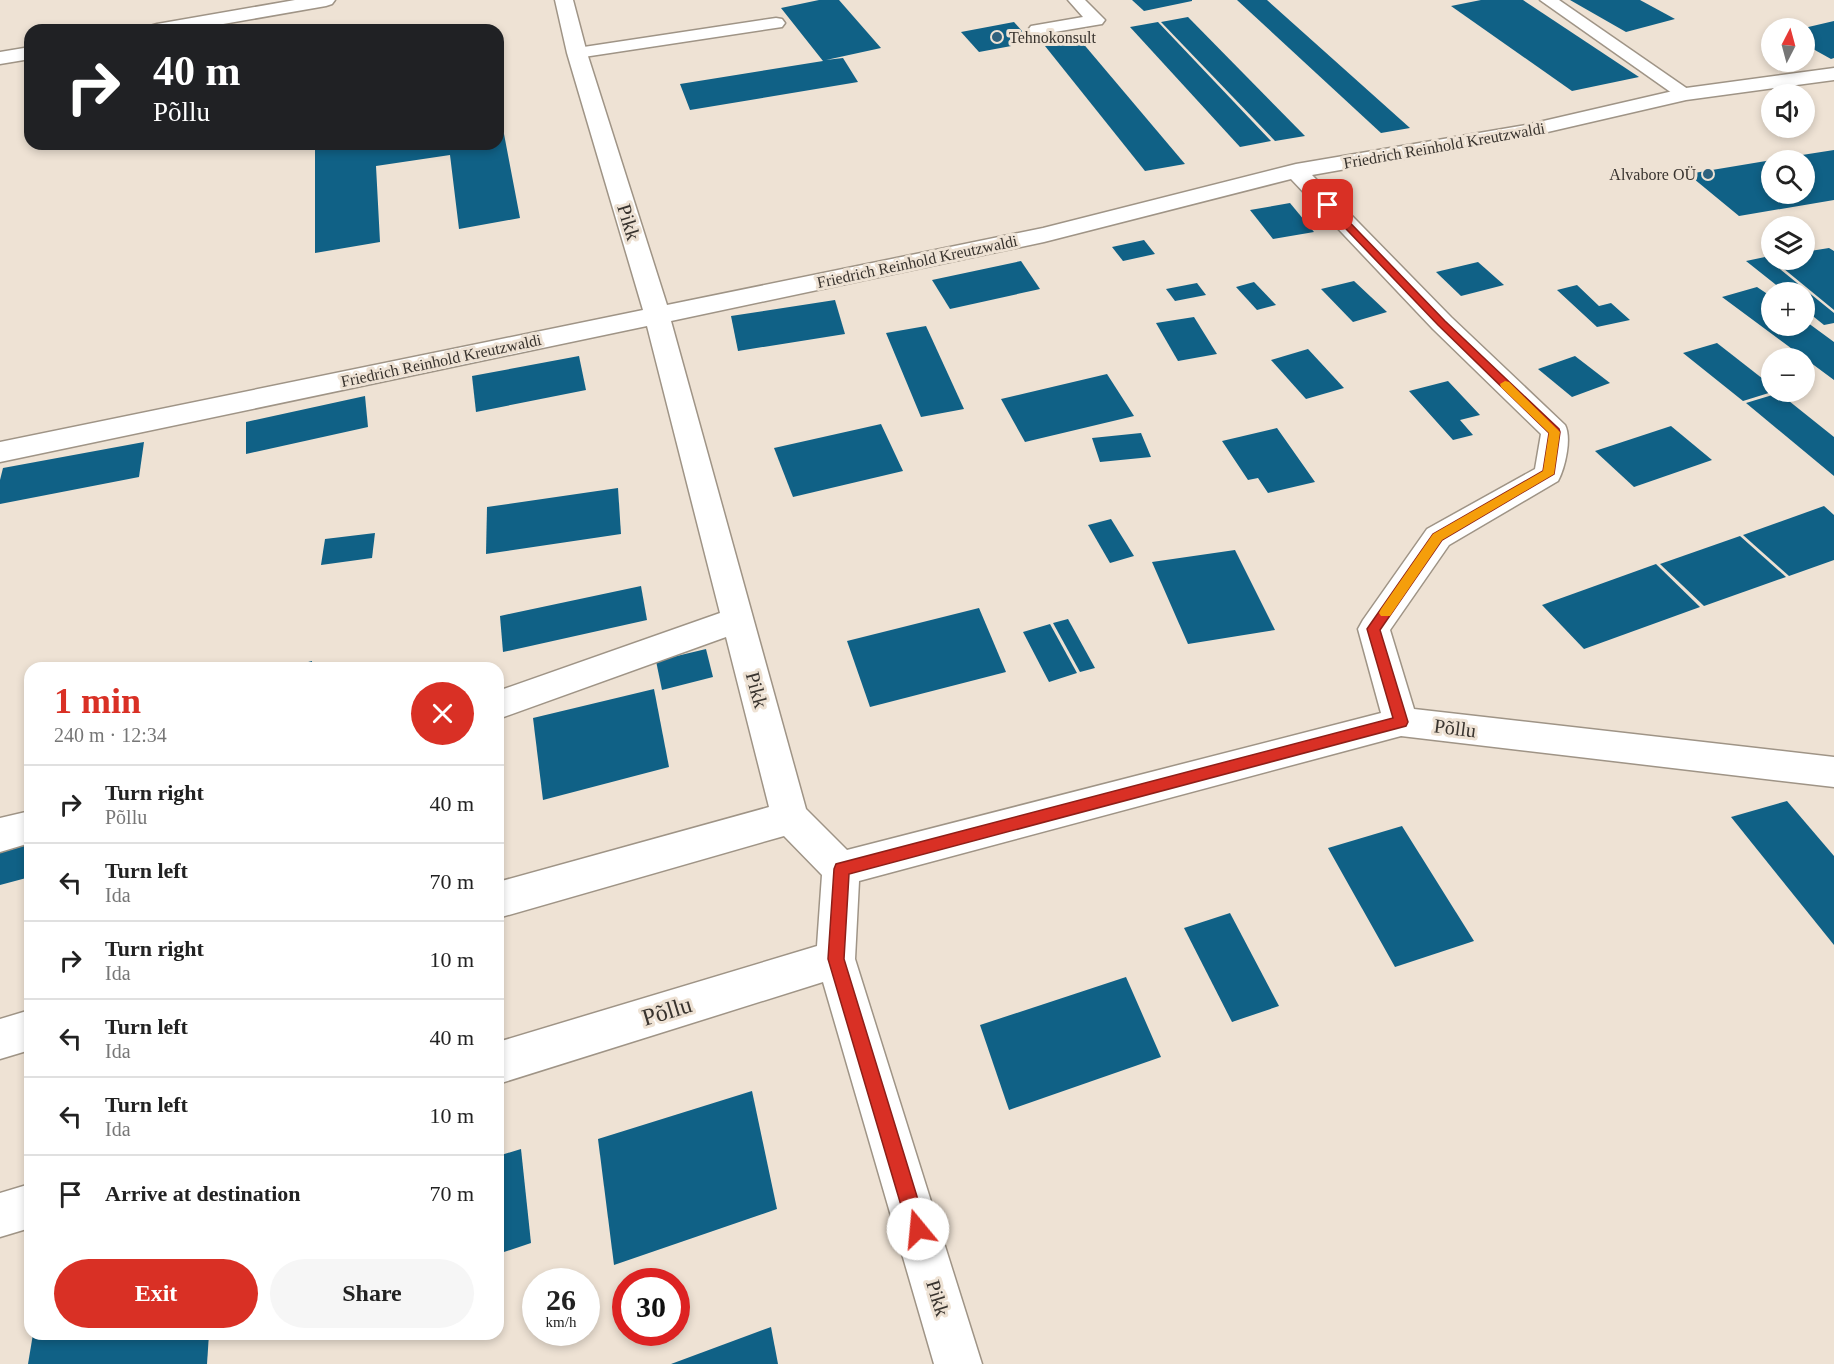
<!DOCTYPE html>
<html lang="en">
<head>
<meta charset="utf-8">
<style>
	body { margin:0; font-family:"Times New Roman",serif; background:#f6f6f6; color:#222; height:100vh; display:flex; flex-direction:column; font-size:22px; white-space:nowrap }
	* { box-sizing:border-box; margin:0 }
	p { font-size:20px; color:#767676 }
	.icon { flex:none; width:33px; height:33px; fill:none; stroke:currentColor; stroke-width:2; stroke-linecap:round; stroke-linejoin:round }
	.map { position:relative; flex:1; overflow:hidden }
	.side { position:absolute; left:24px; top:662px; width:480px; height:678px; display:flex; flex-direction:column; background:#fff; border-radius:18px; box-shadow:0 3px 9px #0003 }
	.side>* { flex:none }
	.guide { position:absolute; left:24px; top:24px; width:480px; height:126px; border-radius:18px; box-shadow:0 3px 9px #0003; background:#202124; color:#fff; overflow:hidden }
	.needle { width:39px; rotate:6deg }
	.fabs { position:absolute; left:1761px; top:18px; display:grid; gap:12px }
	.fabs a { display:grid; place-items:center; width:54px; height:54px; border-radius:50%; background:#fff; box-shadow:0 3px 9px #0003; font-size:30px }
	.speed { position:absolute; left:522px; top:1268px; display:flex; gap:12px; font-size:30px; font-weight:700; text-align:center }
	.speed>* { display:grid; place-content:center; width:78px; height:78px; border-radius:50%; background:#fff; box-shadow:0 3px 9px #0003; line-height:1 }
	.speed small { font-size:15px; font-weight:400 }
	.speed .limit { border:9px solid #d22; background:#fff; color:#111 }
	.pin { position:absolute; display:grid; place-items:center; width:51px; height:51px; color:#fff; margin:-26px; border-radius:12px; box-shadow:0 3px 9px #0006 }
	.me { position:absolute; width:66px; margin:-33px; rotate:343deg; stroke-linejoin:round; filter:drop-shadow(0 0 4px #0008) }
	.turn { display:flex; align-items:center; gap:21px; height:126px; padding:0 30px; font-size:27px }
	.turn .icon { width:78px; height:78px; stroke-width:2.5 }
	.turn b { display:block; font-size:42px; line-height:51px }
	.round { display:grid; place-items:center; flex:none; width:63px; height:63px; border-radius:32px; background:#f6f6f6 }
	.overview { display:flex; align-items:center; justify-content:space-between; height:102px; padding:0 30px }
	h1 { font-size:36px; font-weight:600; line-height:45px; color:#d93025 }
	.action { display:flex; gap:12px; margin-top:auto; padding:12px 30px }
	.action a { flex:1; height:69px; border-radius:36px; background:#d93025; color:#fff; font-size:24px; font-weight:600; line-height:69px; text-align:center }
	.action a+a { background:#f6f6f6; color:#222 }
	ul { padding:0; list-style:none }
	li { display:flex; align-items:center; gap:18px; height:78px; padding:0 30px; border-top:2px solid #e0e0e0 }
	li div { flex:1 }
	li b { display:block; font-size:22px }
	li em { font-style:normal }
	.map>svg:first-child { display:block }
	.building { fill:#106186 }
	.lines { fill:none; stroke-linecap:round; stroke-linejoin:round }
	.lane-casing { stroke:#9f9486; stroke-width:3 }
	.street-casing { stroke:#9f9486; stroke-width:3 }
	.secondary-casing { stroke:#9f9486; stroke-width:3 }
	.lane { fill:#fff; fill-rule:evenodd }
	.street { fill:#fff; fill-rule:evenodd }
	.secondary { fill:#fff; fill-rule:evenodd }
	.route { fill:#d93025; stroke:#8d1f18; stroke-width:1.5 }
	.slow { fill:#f59e0b }
	.poi-dot { fill:#2e627e; stroke:#eee2d4; stroke-width:2 }
	.labels { text-anchor:middle; stroke-width:6; stroke-linejoin:round; paint-order:stroke }
	.far-poi-label { font-size:16px; fill:#38332e; stroke:#eee2d4; text-anchor:start }
	.far-street-label { font-size:16px; fill:#38332e; stroke:#eee2d4 }
	.street-label { font-size:20px; fill:#38332e; stroke:#eee2d4 }
	.near-street-label { font-size:24px; fill:#38332e; stroke:#eee2d4 }
</style>
</head>
<body>
<div class="map">
<svg width="1834" height="1364" viewBox="0 0 1834 1364">
	<rect width="100%" height="100%" fill="#eee2d4"/>
	<g class="building">
		<path d="M819,0H839L881,48L826,60L843,58L858,82L690,110L680,84L823,61L781,8Z"/>
		<path d="M1132,0H1192V1L1144,11Z"/>
		<path d="M1237,0H1267L1410,128L1381,133Z"/>
		<path d="M1481,0H1523L1639,77L1572,91L1451,6Z"/>
		<path d="M1570,0H1640L1675,19L1626,32Z"/>
		<path d="M1188,17L1305,136L1275,141L1161,22Z"/>
		<path d="M1834,21V58L1831,59L1804,44V28Z"/>
		<path d="M1014,22L1032,42L979,52L961,32Z"/>
		<path d="M1158,22L1271,141L1240,147L1130,27Z"/>
		<path d="M1081,41L1185,164L1145,171L1045,46Z"/>
		<path d="M500,113L520,218L459,229L450,155L376,166L380,242L315,253V144H498V114Z"/>
		<path d="M1834,150V200L1739,216L1688,174L1772,160V194H1804V160L1776,159Z"/>
		<path d="M1290,203L1314,232L1273,239L1250,210Z"/>
		<path d="M1144,240L1155,254L1123,261L1112,247Z"/>
		<path d="M1829,248L1834,251V310L1773,260H1804V252Z"/>
		<path d="M1765,257L1834,313V323L1824,325L1804,309V292H1785L1746,261Z"/>
		<path d="M1021,261L1040,289L950,309L932,280Z"/>
		<path d="M1478,262L1504,285L1461,296L1436,272Z"/>
		<path d="M1354,281L1387,312L1353,322L1321,289Z"/>
		<path d="M1254,282L1276,305L1257,310L1236,287Z"/>
		<path d="M1197,283L1206,295L1175,301L1166,289Z"/>
		<path d="M1577,285L1599,306L1611,303L1630,320L1597,327L1557,290Z"/>
		<path d="M1757,287L1772,297V326H1804V320L1834,342V380L1722,297Z"/>
		<path d="M835,300L845,334L738,351L731,316Z"/>
		<path d="M1194,317L1217,354L1178,361L1156,323Z"/>
		<path d="M926,326L964,409L921,417L886,333Z"/>
		<path d="M1717,343L1772,386V392L1743,401L1683,353Z"/>
		<path d="M1308,349L1344,388L1306,399L1271,360Z"/>
		<path d="M579,356L586,390L476,412L472,376Z"/>
		<path d="M1575,356L1610,383L1572,397L1538,369Z"/>
		<path d="M1107,374L1134,416L1025,442L1001,399Z"/>
		<path d="M1448,381L1480,415L1460,420L1473,435L1453,440L1409,391Z"/>
		<path d="M1779,393L1834,437V476L1746,403Z"/>
		<path d="M365,396L368,427L246,454V422Z"/>
		<path d="M881,424L903,471L793,497L774,448Z"/>
		<path d="M1671,426L1712,460L1634,487L1595,451Z"/>
		<path d="M1277,428L1315,482L1268,493L1258,478L1248,480L1222,441Z"/>
		<path d="M1141,433L1151,457L1100,462L1092,438Z"/>
		<path d="M144,442L139,477L0,504V480L3,468Z"/>
		<path d="M618,488L621,534L486,554L487,507Z"/>
		<path d="M1824,506L1834,515V560L1789,576L1743,535Z"/>
		<path d="M1111,519L1134,556L1110,563L1088,525Z"/>
		<path d="M375,533L372,558L321,565L325,539Z"/>
		<path d="M1740,536L1786,577L1704,606L1660,564Z"/>
		<path d="M1235,550L1275,630L1188,644L1152,562Z"/>
		<path d="M1656,564L1700,607L1584,649L1542,605Z"/>
		<path d="M641,586L647,620L503,652L500,616Z"/>
		<path d="M979,608L1006,672L870,707L847,641Z"/>
		<path d="M1068,619L1095,668L1080,672L1053,623Z"/>
		<path d="M1050,624L1077,673L1049,682L1023,632Z"/>
		<path d="M706,649L713,677L662,690L656,661Z"/>
		<path d="M312,661V668H289V667Z"/>
		<path d="M654,689L669,767L543,800L533,718Z"/>
		<path d="M1787,801L1834,856V945L1731,817Z"/>
		<path d="M1402,826L1474,941L1395,967L1328,848Z"/>
		<path d="M30,844V877L0,885V853Z"/>
		<path d="M1230,913L1279,1006L1232,1022L1184,928Z"/>
		<path d="M1126,977L1161,1057L1009,1110L980,1025Z"/>
		<path d="M752,1091L777,1209L614,1265L598,1139Z"/>
		<path d="M521,1149L531,1243L498,1254V1156Z"/>
		<path d="M771,1327L778,1364H671Z"/>
		<path d="M33,1334H209L207,1364H28Z"/>
	</g>
	<g class="lines">
		<defs>
			<g id="lane">
				<path d="M1068,0H1085L1105,20L1102,24L1096,25L1037,35L1031,34L1028,30L1031,26L1083,17Z"/>
				<path d="M1540,0H1559L1695,94L1693,98H1679Z"/>
				<path d="M776,18L782,19L785,23L782,27L577,58L571,57L568,53L571,49L577,48Z"/>
			</g>
			<g id="street">
				<path d="M555,0H573L587,53L667,305L1043,228L1296,164L1526,125L1686,88L1834,68V80L1686,100L1526,137L1312,175L1451,317L1565,425C1572,438 1565,468 1558,481L1449,545L1390,630L1414,709L1834,757V787L1401,736L859,881L855,959L982,1364H934L823,982L498,1084V1042L817,946L822,875L784,836L498,918V882L769,807L726,637L498,719V691L720,613L647,326L0,462V442L643,310L567,53ZM1291,179L1433,329L1541,434L1535,469L1427,529L1363,620L1358,629L1381,713L847,850L806,809L671,321L1044,242Z"/>
				<path d="M30,811V843L0,852V818Z"/>
				<path d="M30,1010V1050L0,1059V1019Z"/>
				<path d="M30,1184V1228L0,1237V1193Z"/>
			</g>
			<g id="secondary">
				<path d="M295,0H335L332,4L326,6L189,30H147L150,26L157,24Z"/>
				<path d="M30,47V59L0,64V52Z"/>
			</g>
		</defs>
		<use href="#lane" class="lane-casing"/>
		<use href="#street" class="street-casing"/>
		<use href="#secondary" class="secondary-casing"/>
		<use href="#lane" class="lane"/>
		<use href="#street" class="street"/>
		<use href="#secondary" class="secondary"/>
	</g>
	<path class="route" d="M1325,203H1331L1445,321L1559,429L1560,432L1554,474L1442,540L1380,630L1408,722L1406,726L849,874L844,959L927,1229L924,1236L918,1238L911,1236L908,1229L828,959L834,869L836,864L1393,718L1367,629L1369,626L1433,534L1543,471L1549,433L1438,325L1325,207Z"/>
	<path class="slow" d="M1505,381L1509,382L1560,432L1554,474L1442,540L1390,616H1381L1379,613L1381,609L1433,534L1543,471L1549,433L1501,387L1500,384Z"/>
	<g class="poi-dot">
		<circle cx="997" cy="37" r="6"/>
		<circle cx="1708" cy="174" r="6"/>
	</g>
	<g class="labels">
		<g class="far-poi-label">
			<text x="1009" y="43">Tehnokonsult</text>
			<text x="1696" y="180" text-anchor="end">Alvabore OÜ</text>
		</g>
		<g class="far-street-label">
			<text transform="translate(1444 145) rotate(-10)" y="6">Friedrich Reinhold Kreutzwaldi</text>
			<text transform="translate(917 261) rotate(-12)" y="6">Friedrich Reinhold Kreutzwaldi</text>
			<text transform="translate(441 360) rotate(-12)" y="6">Friedrich Reinhold Kreutzwaldi</text>
		</g>
		<g class="street-label">
			<text transform="translate(629 222) rotate(73)" y="7">Pikk</text>
			<text transform="translate(757 690) rotate(75)" y="7">Pikk</text>
			<text transform="translate(1455 728) rotate(7)" y="7">Põllu</text>
			<text transform="translate(938 1298) rotate(73)" y="7">Pikk</text>
		</g>
		<g class="near-street-label">
			<text transform="translate(667 1011) rotate(-17)" y="8">Põllu</text>
		</g>
	</g>
</svg>
<div class="fabs">
<a><svg class="needle" viewBox="-14 -14 28 28"><path d="M0-13l5 13h-10z" fill="#e53935"/><path d="M0 13l5-13h-10z" fill="#767676"/></svg></a>
<a><svg class="icon" aria-label="sound" viewBox="0 0 24 24"><path d="M4 9h4l5-4v14l-5-4H4zM17 9q2 3 0 6"/></svg></a>
<a><svg class="icon" aria-label="search" viewBox="0 0 24 24"><circle cx="10" cy="10" r="6"/><path d="M15 15l6 6"/></svg></a>
<a><svg class="icon" aria-label="layers" viewBox="0 0 24 24"><path d="M12 4l9 5-9 5-9-5zM3 14l9 5 9-5"/></svg></a>
<a>+</a>
<a>−</a>
</div>
<div class="speed"><div>26<small>km/h</small></div><div class="limit">30</div></div>
<div class="pin" style="left:1328px;top:205px;background:#d93025"><svg class="icon" aria-label="arrive" viewBox="0 0 24 24"><path d="M6 21V4h12l-3 4 3 4H6"/></svg></div>
<svg class="me" style="left:918px;top:1229px" viewBox="-20 -20 40 40"><circle r="19" fill="#fff"/><path d="M0-13L10 11 0 6-10 11z" fill="#d93025"/></svg>
<div class="guide">
<div class="turn"><svg class="icon" aria-label="right" viewBox="0 0 24 24"><path d="M7 20v-9h11M14 6l5 5-5 5"/></svg><div><b>40 m</b>Põllu</div></div>
</div>
<section class="side">
<div class="overview"><div><h1>1 min</h1><p>240 m · 12:34</p></div><a class="round" style="background:#d93025;color:#fff"><svg class="icon" aria-label="close" viewBox="0 0 24 24"><path d="M6 6l12 12M18 6L6 18"/></svg></a></div>
<ul>
<li><svg class="icon" aria-label="right" viewBox="0 0 24 24"><path d="M7 20v-9h11M14 6l5 5-5 5"/></svg><div><b>Turn right</b><p>Põllu</p></div><em>40 m</em></li>
<li><svg class="icon" aria-label="left" viewBox="0 0 24 24"><path d="M17 20v-9H6M10 6l-5 5 5 5"/></svg><div><b>Turn left</b><p>Ida</p></div><em>70 m</em></li>
<li><svg class="icon" aria-label="right" viewBox="0 0 24 24"><path d="M7 20v-9h11M14 6l5 5-5 5"/></svg><div><b>Turn right</b><p>Ida</p></div><em>10 m</em></li>
<li><svg class="icon" aria-label="left" viewBox="0 0 24 24"><path d="M17 20v-9H6M10 6l-5 5 5 5"/></svg><div><b>Turn left</b><p>Ida</p></div><em>40 m</em></li>
<li><svg class="icon" aria-label="left" viewBox="0 0 24 24"><path d="M17 20v-9H6M10 6l-5 5 5 5"/></svg><div><b>Turn left</b><p>Ida</p></div><em>10 m</em></li>
<li><svg class="icon" aria-label="arrive" viewBox="0 0 24 24"><path d="M6 21V4h12l-3 4 3 4H6"/></svg><div><b>Arrive at destination</b></div><em>70 m</em></li>
</ul>
<div class="action"><a>Exit</a><a>Share</a></div>
</section>
</div>
</body>
</html>
